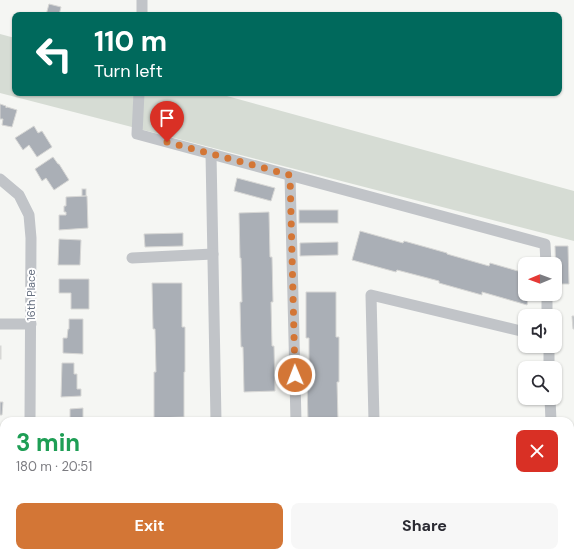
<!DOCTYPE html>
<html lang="en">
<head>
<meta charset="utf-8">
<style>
	body { margin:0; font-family:"DM Sans",sans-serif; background:#f7f7f7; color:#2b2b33; height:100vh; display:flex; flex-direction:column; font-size:15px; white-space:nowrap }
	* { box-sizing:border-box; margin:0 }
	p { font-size:13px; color:#7c7c81 }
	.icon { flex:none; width:22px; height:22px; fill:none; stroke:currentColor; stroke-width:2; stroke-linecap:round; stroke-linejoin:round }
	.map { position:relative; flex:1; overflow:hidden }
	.drawer { position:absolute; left:0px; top:417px; width:574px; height:140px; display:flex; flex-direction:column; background:#fff; border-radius:12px 12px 0 0; box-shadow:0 1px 3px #0004 }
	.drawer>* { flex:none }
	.banner { position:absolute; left:12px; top:12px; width:550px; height:84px; border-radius:8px; box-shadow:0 1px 3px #0004; background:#00695c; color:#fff; overflow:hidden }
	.needle { width:26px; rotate:269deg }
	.controls { position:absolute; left:518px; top:257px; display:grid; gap:8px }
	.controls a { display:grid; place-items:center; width:44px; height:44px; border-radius:8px; background:#fff; box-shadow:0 1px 3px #0004; font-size:20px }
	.pin { position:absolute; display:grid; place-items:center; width:34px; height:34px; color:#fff; margin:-41px -17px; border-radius:50% 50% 50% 0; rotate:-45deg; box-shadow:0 0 4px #0007 }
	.pin .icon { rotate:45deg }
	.me { position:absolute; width:44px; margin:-22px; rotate:359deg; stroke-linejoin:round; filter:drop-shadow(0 0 3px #0008) }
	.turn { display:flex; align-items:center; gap:14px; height:84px; padding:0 16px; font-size:18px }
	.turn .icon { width:52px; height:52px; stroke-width:2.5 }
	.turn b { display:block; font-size:28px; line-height:34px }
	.round { display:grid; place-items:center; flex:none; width:42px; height:42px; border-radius:8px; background:#f7f7f7 }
	.summary { display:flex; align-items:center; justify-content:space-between; height:68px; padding:0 16px }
	h1 { font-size:24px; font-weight:700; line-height:30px; color:#1e9e55 }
	.primary-button { display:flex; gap:8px; margin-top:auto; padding:8px 16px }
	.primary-button a { flex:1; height:46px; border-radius:8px; background:#d37636; color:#fff; font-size:16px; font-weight:700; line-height:46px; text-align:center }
	.primary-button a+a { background:#f7f7f7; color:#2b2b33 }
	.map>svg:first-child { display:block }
	.green { fill:#d6dcd4 }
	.building { fill:#aaafb6; stroke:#d7d7d5 }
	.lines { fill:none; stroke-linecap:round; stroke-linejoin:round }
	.minor { stroke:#c1c4c8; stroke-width:11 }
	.route { stroke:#d37636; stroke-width:7; stroke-dasharray:0 12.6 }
	.labels { text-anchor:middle; stroke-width:4; stroke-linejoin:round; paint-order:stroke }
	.street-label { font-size:11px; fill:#677181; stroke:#fff }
</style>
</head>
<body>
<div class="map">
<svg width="574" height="557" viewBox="0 0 574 557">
	<rect width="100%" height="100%" fill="#f5f6f3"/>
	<path class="green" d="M0,34L15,38V93H216L574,191V241L0,93Z"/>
	<g class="building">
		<path d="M49,4L61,7L59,15H46Z"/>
		<path d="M0,104L6,106V108L7,107L17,110L12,127L2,125L3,119H0Z"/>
		<path d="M34,126L38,133L42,131L52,147L37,157L29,145L23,150L15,138Z"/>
		<path d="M53,157L58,164H59L69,180L54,190L46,178L42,181L35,169Z"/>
		<path d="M237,178L275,188L271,201L234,191Z"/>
		<rect x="82" y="189" width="4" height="7"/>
		<path d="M87,196L88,228L59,230V215H66V212H64V206H66V197Z"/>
		<rect x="299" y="210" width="39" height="13"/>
		<path d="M269,212L270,257H272L273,302H271L272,346H274L275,391L244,392L243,347H241L240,302H242L241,258H240L239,213Z"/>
		<path d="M360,231L403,243L404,241L447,253V254L489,266L490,263L525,273V294H529L527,305L482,292V295L439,283V281L397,270L396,272L352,260Z"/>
		<path d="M183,233V246L145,247L144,234Z"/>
		<path d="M59,239L81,240L80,265H58Z"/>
		<path d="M338,242V255L300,256V243Z"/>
		<path d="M555,246H568L569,284H556Z"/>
		<path d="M59,279H89V309H71V293H59Z"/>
		<path d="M152,283H182V327H185V372H184V417L154,418V372H156L155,329H153Z"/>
		<path d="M306,292H336V337H339V382H337L338,421H308L307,381H309V338H306Z"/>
		<path d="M572,316H574V329H573Z"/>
		<path d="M69,319H83V354L63,353V338H67L68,329H69Z"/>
		<rect x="0" y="346" width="1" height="13"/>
		<path d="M62,363H74V374H77V389H81V396L61,397Z"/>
		<path d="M0,402H3L2,415H0Z"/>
		<path d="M83,408V421H70V409Z"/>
		<rect x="0" y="509" width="4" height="25"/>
		<rect x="133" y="553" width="39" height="4"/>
		<path d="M198,553H236V556L198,557Z"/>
	</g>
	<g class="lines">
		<g class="minor">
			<path d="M142,15V0"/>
			<path d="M139,93L137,134L545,244L546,264"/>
			<path d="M211,154L216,421"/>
			<path d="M290,175L296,421"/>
			<path d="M0,179L19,195L29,215L31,238L30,421"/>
			<path d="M132,258L213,254"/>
			<path d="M547,294V316"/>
			<path d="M0,324H31"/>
			<path d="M549,346V368"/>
			<path d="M550,398L551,421"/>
			<path d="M374,421L371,295L525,332"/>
			<path d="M0,475H4"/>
			<path d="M570,539L574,538"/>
		</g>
	</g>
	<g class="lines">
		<path class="route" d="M167,142L290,175L295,375"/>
	</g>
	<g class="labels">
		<g class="street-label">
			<text transform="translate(31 295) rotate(-90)" y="4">16th Place</text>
		</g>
	</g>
</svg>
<div class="controls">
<a><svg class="needle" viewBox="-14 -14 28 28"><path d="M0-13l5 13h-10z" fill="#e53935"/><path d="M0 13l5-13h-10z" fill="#7c7c81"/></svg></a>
<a><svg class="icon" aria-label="sound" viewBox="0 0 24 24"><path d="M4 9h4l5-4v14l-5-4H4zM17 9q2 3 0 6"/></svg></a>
<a><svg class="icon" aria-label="search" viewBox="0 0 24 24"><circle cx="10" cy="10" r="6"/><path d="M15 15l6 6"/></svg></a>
</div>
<div class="pin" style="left:167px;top:142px;background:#d93025"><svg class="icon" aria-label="arrive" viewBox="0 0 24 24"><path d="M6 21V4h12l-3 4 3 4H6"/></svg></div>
<svg class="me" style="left:295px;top:375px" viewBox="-20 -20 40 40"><circle r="17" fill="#d37636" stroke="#fff" stroke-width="3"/><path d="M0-11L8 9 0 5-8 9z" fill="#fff"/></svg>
<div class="banner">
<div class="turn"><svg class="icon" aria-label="left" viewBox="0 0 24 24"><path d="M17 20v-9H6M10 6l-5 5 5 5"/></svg><div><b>110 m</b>Turn left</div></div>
</div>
<section class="drawer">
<div class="summary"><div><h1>3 min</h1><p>180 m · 20:51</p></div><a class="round" style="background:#d93025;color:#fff"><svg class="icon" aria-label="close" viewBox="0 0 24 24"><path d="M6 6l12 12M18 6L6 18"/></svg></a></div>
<div class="primary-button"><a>Exit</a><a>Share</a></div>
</section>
</div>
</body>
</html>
